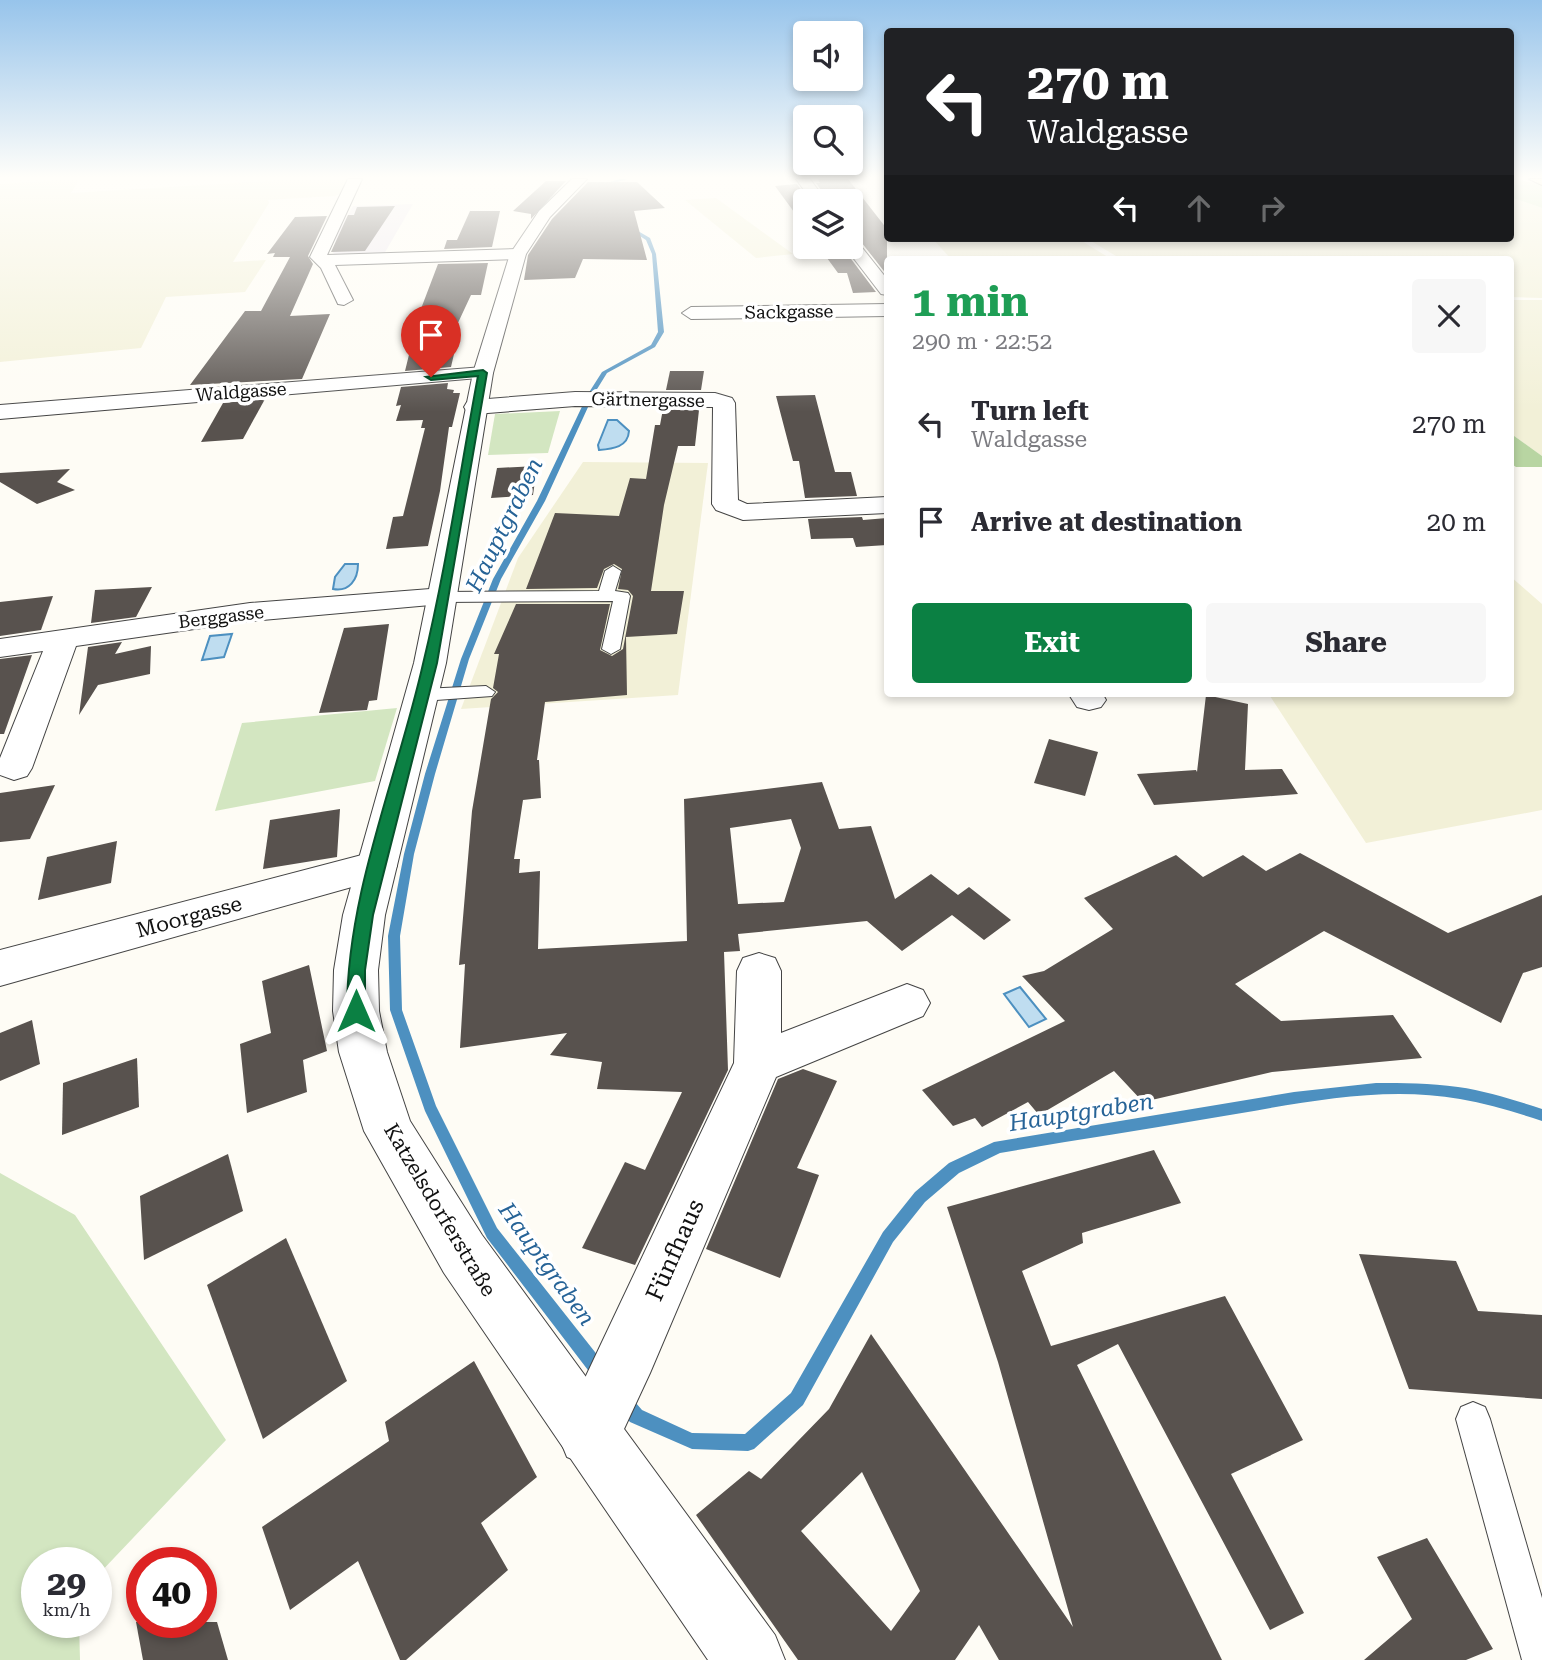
<!DOCTYPE html>
<html lang="en">
<head>
<meta charset="utf-8">
<style>
	body { margin:0; font-family:"Roboto Serif",serif; background:#f7f7f7; color:#2b2b33; height:100vh; display:flex; flex-direction:column; font-size:26px; white-space:nowrap }
	* { box-sizing:border-box; margin:0 }
	p { font-size:23px; color:#7c7c81 }
	.icon { flex:none; width:38px; height:38px; fill:none; stroke:currentColor; stroke-width:2; stroke-linecap:round; stroke-linejoin:round }
	.map { position:relative; flex:1; overflow:hidden }
	.sheet { position:absolute; left:884px; top:256px; width:630px; height:441px; display:flex; flex-direction:column; background:#fff; border-radius:7px; box-shadow:0 4px 10px #0003 }
	.sheet>* { flex:none }
	.hud { position:absolute; left:884px; top:28px; width:630px; height:214px; border-radius:7px; box-shadow:0 4px 10px #0003; background:#202124; color:#fff; overflow:hidden }
	.controls { position:absolute; left:793px; top:21px; display:grid; gap:14px }
	.controls a { display:grid; place-items:center; width:70px; height:70px; border-radius:7px; background:#fff; box-shadow:0 4px 10px #0003; font-size:35px }
	.speed { position:absolute; left:21px; top:1547px; display:flex; gap:14px; font-size:35px; font-weight:700; text-align:center }
	.speed>* { display:grid; place-content:center; width:91px; height:91px; border-radius:50%; background:#fff; box-shadow:0 4px 10px #0003; line-height:1 }
	.speed small { font-size:18px; font-weight:400 }
	.speed .limit { border:10px solid #d22; background:#fff; color:#111 }
	.pin { position:absolute; display:grid; place-items:center; width:60px; height:60px; color:#fff; margin:-72px -30px; border-radius:50% 50% 50% 0; rotate:-45deg; box-shadow:0 0 7px #0007 }
	.pin .icon { rotate:45deg }
	.me { position:absolute; width:77px; margin:-38px; rotate:0deg; stroke-linejoin:round; filter:drop-shadow(0 0 5px #0008) }
	.turn { display:flex; align-items:center; gap:24px; height:147px; padding:0 28px; font-size:32px }
	.turn .icon { width:91px; height:91px; stroke-width:2.5 }
	.turn b { display:block; font-size:49px; line-height:60px }
	.lanes { display:flex; align-items:center; height:66px; padding:0 28px; background:#0003; justify-content:center; gap:35px; direction:ltr }
	.lanes .off { opacity:.35 }
	.round { display:grid; place-items:center; flex:none; width:74px; height:74px; border-radius:7px; background:#f7f7f7 }
	.overview { display:flex; align-items:center; justify-content:space-between; height:119px; padding:0 28px }
	h1 { font-size:42px; font-weight:700; line-height:52px; color:#1e9e55 }
	.button { display:flex; gap:14px; margin-top:auto; padding:14px 28px }
	.button a { flex:1; height:80px; border-radius:7px; background:#0b8043; color:#fff; font-size:28px; font-weight:700; line-height:80px; text-align:center }
	.button a+a { background:#f7f7f7; color:#2b2b33 }
	ul { padding:0; list-style:none }
	li { display:flex; align-items:center; gap:21px; height:98px; padding:0 28px }
	li div { flex:1 }
	li b { display:block; font-size:26px }
	li em { font-style:normal }
	.map>svg:first-child { display:block }
	.industrial { fill:#ede6ee }
	.farmland { fill:#f2f0d7 }
	.green { fill:#d3e6c1 }
	.forest { fill:#b8d5a2 }
	.water { fill:#bfddf0; stroke:#4d90c0; stroke-width:2 }
	.lines { fill:none; stroke-linecap:round; stroke-linejoin:round }
	.stream { fill:#4d90c0; fill-rule:evenodd }
	.building { fill:#58524e; fill-rule:evenodd }
	.service-casing { stroke:#444; stroke-width:2 }
	.minor-casing { stroke:#444; stroke-width:2 }
	.tertiary-casing { stroke:#444; stroke-width:2 }
	.secondary-casing { stroke:#333; stroke-width:2 }
	.service { fill:#fff; fill-rule:evenodd }
	.minor { fill:#fff; fill-rule:evenodd }
	.tertiary { fill:#fff; fill-rule:evenodd }
	.secondary { fill:#f7f1b7; fill-rule:evenodd }
	.route { fill:#0b8043; stroke:#07532c; stroke-width:2 }
	.labels { text-anchor:middle; stroke-width:7; stroke-linejoin:round; paint-order:stroke }
	.far-street-label { font-size:18px; fill:#111; stroke:#fff }
	.street-label { font-size:21px; fill:#111; stroke:#fff }
	.water-label { font-size:23px; font-style:italic; fill:#266397; stroke:#fff }
	.near-street-label { font-size:24px; fill:#111; stroke:#fff }
</style>
</head>
<body>
<div class="map">
<svg width="1542" height="1660" viewBox="0 0 1542 1660">
	<rect width="100%" height="100%" fill="#fefcf5"/>
	<path class="industrial" d="M413,204L384,254L339,256L333,253L337,234L353,206Z"/>
	<g class="farmland">
		<path d="M80,179L71,193L302,179H349L347,192L334,196L268,200L269,203L233,262L266,260L245,292L166,297L141,348L0,362V184Z"/>
		<path d="M1510,197L1542,208V298L1510,297V259H1121L1086,238H1510Z"/>
		<path d="M716,198L793,254L756,258L685,200Z"/>
		<path d="M932,238H1077L1111,259H951Z"/>
		<path d="M1510,300H1542V456L1510,433Z"/>
		<path d="M583,462L708,463L678,695L461,709L518,558Z"/>
		<path d="M1510,576L1542,604V810L1366,843L1268,693H1510Z"/>
	</g>
	<g class="green">
		<path d="M1510,179L1542,184V208L1510,197Z"/>
		<path d="M560,411L548,453L488,455L495,414Z"/>
		<path d="M397,708L375,781L215,811L242,723Z"/>
		<path d="M0,1173L75,1215L226,1440L96,1577V1563H37V1622H79L80,1660H0Z"/>
	</g>
	<path class="forest" d="M1510,433L1542,456V467H1516L1510,463Z"/>
	<g class="water">
		<path d="M608,420H617L629,431C628,447 613,449 599,450L598,445Z"/>
		<path d="M345,564H358C358,580 349,592 333,589L335,577Z"/>
		<path d="M232,634L224,657L202,660L210,636Z"/>
		<path d="M1020,987L1046,1019L1029,1027L1004,994Z"/>
	</g>
	<g class="lines">
		<g class="stream">
			<path d="M620,179H628L602,186L600,185Z"/>
			<path d="M629,227H631L650,238L656,254L664,332L655,347L607,373L594,394L545,501L501,579L469,659L435,774L414,854L400,936L402,1010L436,1106L497,1228L606,1366L608,1372L606,1378L600,1380L594,1378L487,1238L425,1111L390,1010L388,936L404,854L425,774L461,659L493,579L537,501L588,394L602,372L651,345L658,332L652,254L646,240L629,229Z"/>
			<path d="M1376,1083C1403,1083 1430,1083 1458,1087C1487,1091 1514,1100 1542,1109V1121C1515,1112 1488,1104 1460,1099C1375,1084 1289,1106 1206,1119C1137,1131 1069,1141 1000,1153L959,1173L925,1202L893,1242L803,1405L754,1449L748,1451L692,1449L630,1422L617,1407L615,1401L617,1395L623,1393L629,1395L642,1410L692,1433L745,1434L791,1393L883,1232L915,1192L949,1163L994,1142L1294,1092Z"/>
		</g>
	</g>
	<g class="building">
		<path d="M818,179H848L887,229V275L858,238L850,236V201H829L816,183H820Z"/>
		<path d="M546,181H566L531,219V214L513,211Z"/>
		<path d="M588,182H637L665,208L634,211L647,260L583,259L575,278L524,280L528,255L552,219Z"/>
		<path d="M797,184L809,201H805V227L775,186Z"/>
		<path d="M395,206L365,251L331,252L348,215H354L357,207Z"/>
		<path d="M470,211H500L492,247L444,249L447,240H457Z"/>
		<path d="M327,216L308,256L313,264L290,316L330,314L302,379L190,385L245,311H261L290,257H273L275,253L267,254L295,217Z"/>
		<path d="M819,247H842L876,292L853,293L847,273H838Z"/>
		<path d="M488,263L481,295H471L443,355L454,354L451,367L405,371L419,314L438,264Z"/>
		<path d="M670,371H704L701,390H666Z"/>
		<path d="M448,383L447,389L454,390L453,393H460L452,427H449L440,491L428,546L386,549L393,517L403,516L425,428H421L423,420L396,421L401,405L396,406L401,387Z"/>
		<path d="M815,395L835,472H851L857,496L805,498L799,461H793L776,396Z"/>
		<path d="M265,399L243,439L201,442L223,403Z"/>
		<path d="M663,409L699,410L695,446H678L664,505L651,591H684L677,634L626,637L627,695L545,702L537,760H539L541,798L523,800L514,859H520L519,873L540,871L538,949L687,941L684,799L822,782L839,829L871,826L895,899L931,874L958,895L969,887L1011,920L984,940L952,915L902,951L867,921L738,934L740,951L724,952L728,1070L635,1265L582,1248L625,1162L645,1170L682,1092L597,1089L602,1062L550,1055L567,1033L460,1048L465,964L459,965L472,811L491,699L498,692L493,688L499,654H494L516,604H610L600,650L612,656L623,649L633,596L628,590L618,589L622,569L614,564L604,569L597,588L526,589L555,513L619,516L630,478L646,479L655,425H660ZM791,819L801,848L784,902L738,904L730,828Z"/>
		<path d="M537,466L533,495L491,498L497,468Z"/>
		<path d="M70,469L57,482L75,490L37,504L0,482V473Z"/>
		<path d="M862,517L863,520L887,518V545L856,547L853,538L811,539L808,519Z"/>
		<path d="M152,587L136,617L91,623L95,590Z"/>
		<path d="M53,596L41,630L0,636V602Z"/>
		<path d="M389,624L377,700L369,701L367,710L319,713L344,628Z"/>
		<path d="M122,642L115,654L151,646L150,674L98,685L79,715L88,647Z"/>
		<path d="M32,655L4,734H0V659Z"/>
		<path d="M1206,695L1248,704L1245,770L1282,769L1298,794L1154,805L1137,774L1196,770L1197,772Z"/>
		<path d="M1049,739L1098,752L1085,796L1034,783Z"/>
		<path d="M55,785L30,839L0,842V793Z"/>
		<path d="M340,809L337,857L263,869L270,820Z"/>
		<path d="M117,841L111,883L38,900L47,857Z"/>
		<path d="M1300,853L1448,933L1542,895V967L1523,973L1501,1023L1324,931L1235,984L1281,1021L1393,1015L1422,1058L1272,1072L1143,1102L1114,1071L1039,1115L1028,1102L982,1127L975,1118L953,1126L922,1090L1065,1021L1022,976L1044,971L1113,929L1084,898L1176,855L1203,877L1243,855L1266,871Z"/>
		<path d="M309,965L327,1051L303,1060L307,1092L247,1113L240,1044L271,1033L262,981Z"/>
		<path d="M32,1020L40,1064L0,1081V1033Z"/>
		<path d="M137,1058L139,1107L62,1135L63,1083Z"/>
		<path d="M803,1069L837,1081L797,1168L819,1175L780,1278L706,1249L778,1079Z"/>
		<path d="M1154,1150L1181,1203L1082,1233L1083,1243L1022,1271L1051,1346L1225,1296L1303,1440L1231,1474L1304,1613L1270,1630L1118,1344L1077,1365L1222,1660H999L979,1625L955,1660H798L696,1515L749,1471L761,1479L829,1409L871,1334L1073,1627L998,1362L947,1207ZM862,1472L920,1591L891,1631L801,1531Z"/>
		<path d="M228,1154L243,1211L144,1260L140,1196Z"/>
		<path d="M286,1238L347,1381L263,1439L207,1285Z"/>
		<path d="M1359,1254L1456,1261L1478,1311L1542,1315V1399L1409,1389Z"/>
		<path d="M474,1361L537,1477L481,1523L508,1570L406,1660H400L358,1561L290,1610L262,1527L389,1441L385,1422Z"/>
		<path d="M1427,1538L1493,1649L1466,1660H1364L1412,1619L1377,1557Z"/>
		<path d="M136,1622H217L228,1660H143Z"/>
	</g>
	<g class="lines">
		<defs>
			<g id="service">
				<path d="M613,566L621,571L615,591L628,593L630,596L620,649L611,654L602,649L613,601L443,602L435,597L443,592L599,591L605,571Z"/>
				<path d="M486,686L495,692L492,696L422,701L413,695L422,689Z"/>
				<path d="M1473,1402L1485,1407L1490,1419L1542,1598V1660H1522L1456,1419L1461,1407Z"/>
			</g>
			<g id="minor">
				<path d="M348,179H362L327,255L518,249L526,254L518,259L335,265L353,300L344,305L338,304L321,268L310,257Z"/>
				<path d="M796,179H810L826,201H812Z"/>
				<path d="M850,238L856,240L887,279V295L881,294L845,247H850Z"/>
				<path d="M887,304V316L691,319L682,313L691,307Z"/>
				<path d="M483,367L490,369L493,373L490,377L0,419V405Z"/>
				<path d="M575,392L715,393L732,398L735,403L738,500L747,504L887,497V513L743,520L716,510L712,504L713,407L575,406L475,414L467,412L464,407L467,402L475,400Z"/>
				<path d="M443,588L453,591L458,597L453,603L250,621L76,646L32,768L27,776L14,780L0,775V758L43,651L0,657V639L250,603Z"/>
				<path d="M1068,693H1102L1106,700L1101,707L1089,710L1077,707Z"/>
				<path d="M377,851L391,856L397,866L391,876L0,986V950Z"/>
				<path d="M759,953L775,958L781,971V1033L907,984L923,990L930,1003L923,1016L776,1077L650,1373L611,1457L589,1466L567,1457L558,1435L734,1063L737,971L743,958Z"/>
			</g>
			<path id="tertiary" d="M572,179H587L550,217L526,254L493,373L446,663L385,915L378,970L379,1011L387,1052L410,1121L482,1235L775,1635L785,1660H708L444,1273L364,1131L339,1052L333,1011L334,970L343,915L414,663L473,373L510,254L539,211Z"/>
			<path id="secondary" d="M1529,179H1542V185Z"/>
		</defs>
		<use href="#service" class="service-casing"/>
		<use href="#minor" class="minor-casing"/>
		<use href="#tertiary" class="tertiary-casing"/>
		<use href="#secondary" class="secondary-casing"/>
		<use href="#service" class="service"/>
		<use href="#minor" class="minor"/>
		<use href="#tertiary" class="tertiary"/>
		<use href="#secondary" class="secondary"/>
	</g>
	<linearGradient id="sky" x2="0" y2="1"><stop stop-color="#97c4eb"/><stop offset="0.43" stop-color="#fffefa"/><stop offset="1" stop-color="#fffefa" stop-opacity="0"/></linearGradient>
	<rect width="1542" height="412" fill="url(#sky)"/>
	<path class="route" d="M483,370L487,373L437,663L373,915L365,970V1011L363,1017L356,1019L349,1017L347,1011C347,892 397,779 423,664C446,569 460,472 478,376L431,380L426,377Z"/>
	<g class="labels">
		<g class="far-street-label">
			<text transform="translate(789 312) rotate(-1)" y="6">Sackgasse</text>
			<text transform="translate(241 392) rotate(-4)" y="6">Waldgasse</text>
			<text transform="translate(648 400) rotate(1)" y="6">Gärtnergasse</text>
			<text transform="translate(221 617) rotate(-7)" y="6">Berggasse</text>
		</g>
		<g class="street-label">
			<text transform="translate(189 917) rotate(-15)" y="7">Moorgasse</text>
			<text transform="translate(440 1210) rotate(59)" y="7">Katzelsdorferstraße</text>
		</g>
		<g class="water-label">
			<text transform="translate(504 525) rotate(-64)" y="8">Hauptgraben</text>
			<text transform="translate(1081 1112) rotate(-9)" y="8">Hauptgraben</text>
			<text transform="translate(547 1264) rotate(54)" y="8">Hauptgraben</text>
		</g>
		<g class="near-street-label">
			<text transform="translate(675 1250) rotate(-66)" y="8">Fünfhaus</text>
		</g>
	</g>
</svg>
<div class="controls">
<a><svg class="icon" aria-label="sound" viewBox="0 0 24 24"><path d="M4 9h4l5-4v14l-5-4H4zM17 9q2 3 0 6"/></svg></a>
<a><svg class="icon" aria-label="search" viewBox="0 0 24 24"><circle cx="10" cy="10" r="6"/><path d="M15 15l6 6"/></svg></a>
<a><svg class="icon" aria-label="layers" viewBox="0 0 24 24"><path d="M12 4l9 5-9 5-9-5zM3 14l9 5 9-5"/></svg></a>
</div>
<div class="speed"><div>29<small>km/h</small></div><div class="limit">40</div></div>
<div class="pin" style="left:431px;top:377px;background:#d93025"><svg class="icon" aria-label="arrive" viewBox="0 0 24 24"><path d="M6 21V4h12l-3 4 3 4H6"/></svg></div>
<svg class="me" style="left:356px;top:1011px" viewBox="-20 -20 40 40"><path d="M0-17L14 15 0 8-14 15z" fill="#0b8043" stroke="#fff" stroke-width="4"/></svg>
<div class="hud">
<div class="turn"><svg class="icon" aria-label="left" viewBox="0 0 24 24"><path d="M17 20v-9H6M10 6l-5 5 5 5"/></svg><div><b>270 m</b>Waldgasse</div></div>
<div class="lanes"><svg class="icon" aria-label="left" viewBox="0 0 24 24"><path d="M17 20v-9H6M10 6l-5 5 5 5"/></svg><svg class="icon off" aria-label="ahead" viewBox="0 0 24 24"><path d="M12 20V5M6 11l6-6 6 6"/></svg><svg class="icon off" aria-label="right" viewBox="0 0 24 24"><path d="M7 20v-9h11M14 6l5 5-5 5"/></svg></div>
</div>
<section class="sheet">
<div class="overview"><div><h1>1 min</h1><p>290 m · 22:52</p></div><a class="round"><svg class="icon" aria-label="close" viewBox="0 0 24 24"><path d="M6 6l12 12M18 6L6 18"/></svg></a></div>
<ul>
<li><svg class="icon" aria-label="left" viewBox="0 0 24 24"><path d="M17 20v-9H6M10 6l-5 5 5 5"/></svg><div><b>Turn left</b><p>Waldgasse</p></div><em>270 m</em></li>
<li><svg class="icon" aria-label="arrive" viewBox="0 0 24 24"><path d="M6 21V4h12l-3 4 3 4H6"/></svg><div><b>Arrive at destination</b></div><em>20 m</em></li>
</ul>
<div class="button"><a>Exit</a><a>Share</a></div>
</section>
</div>
</body>
</html>
